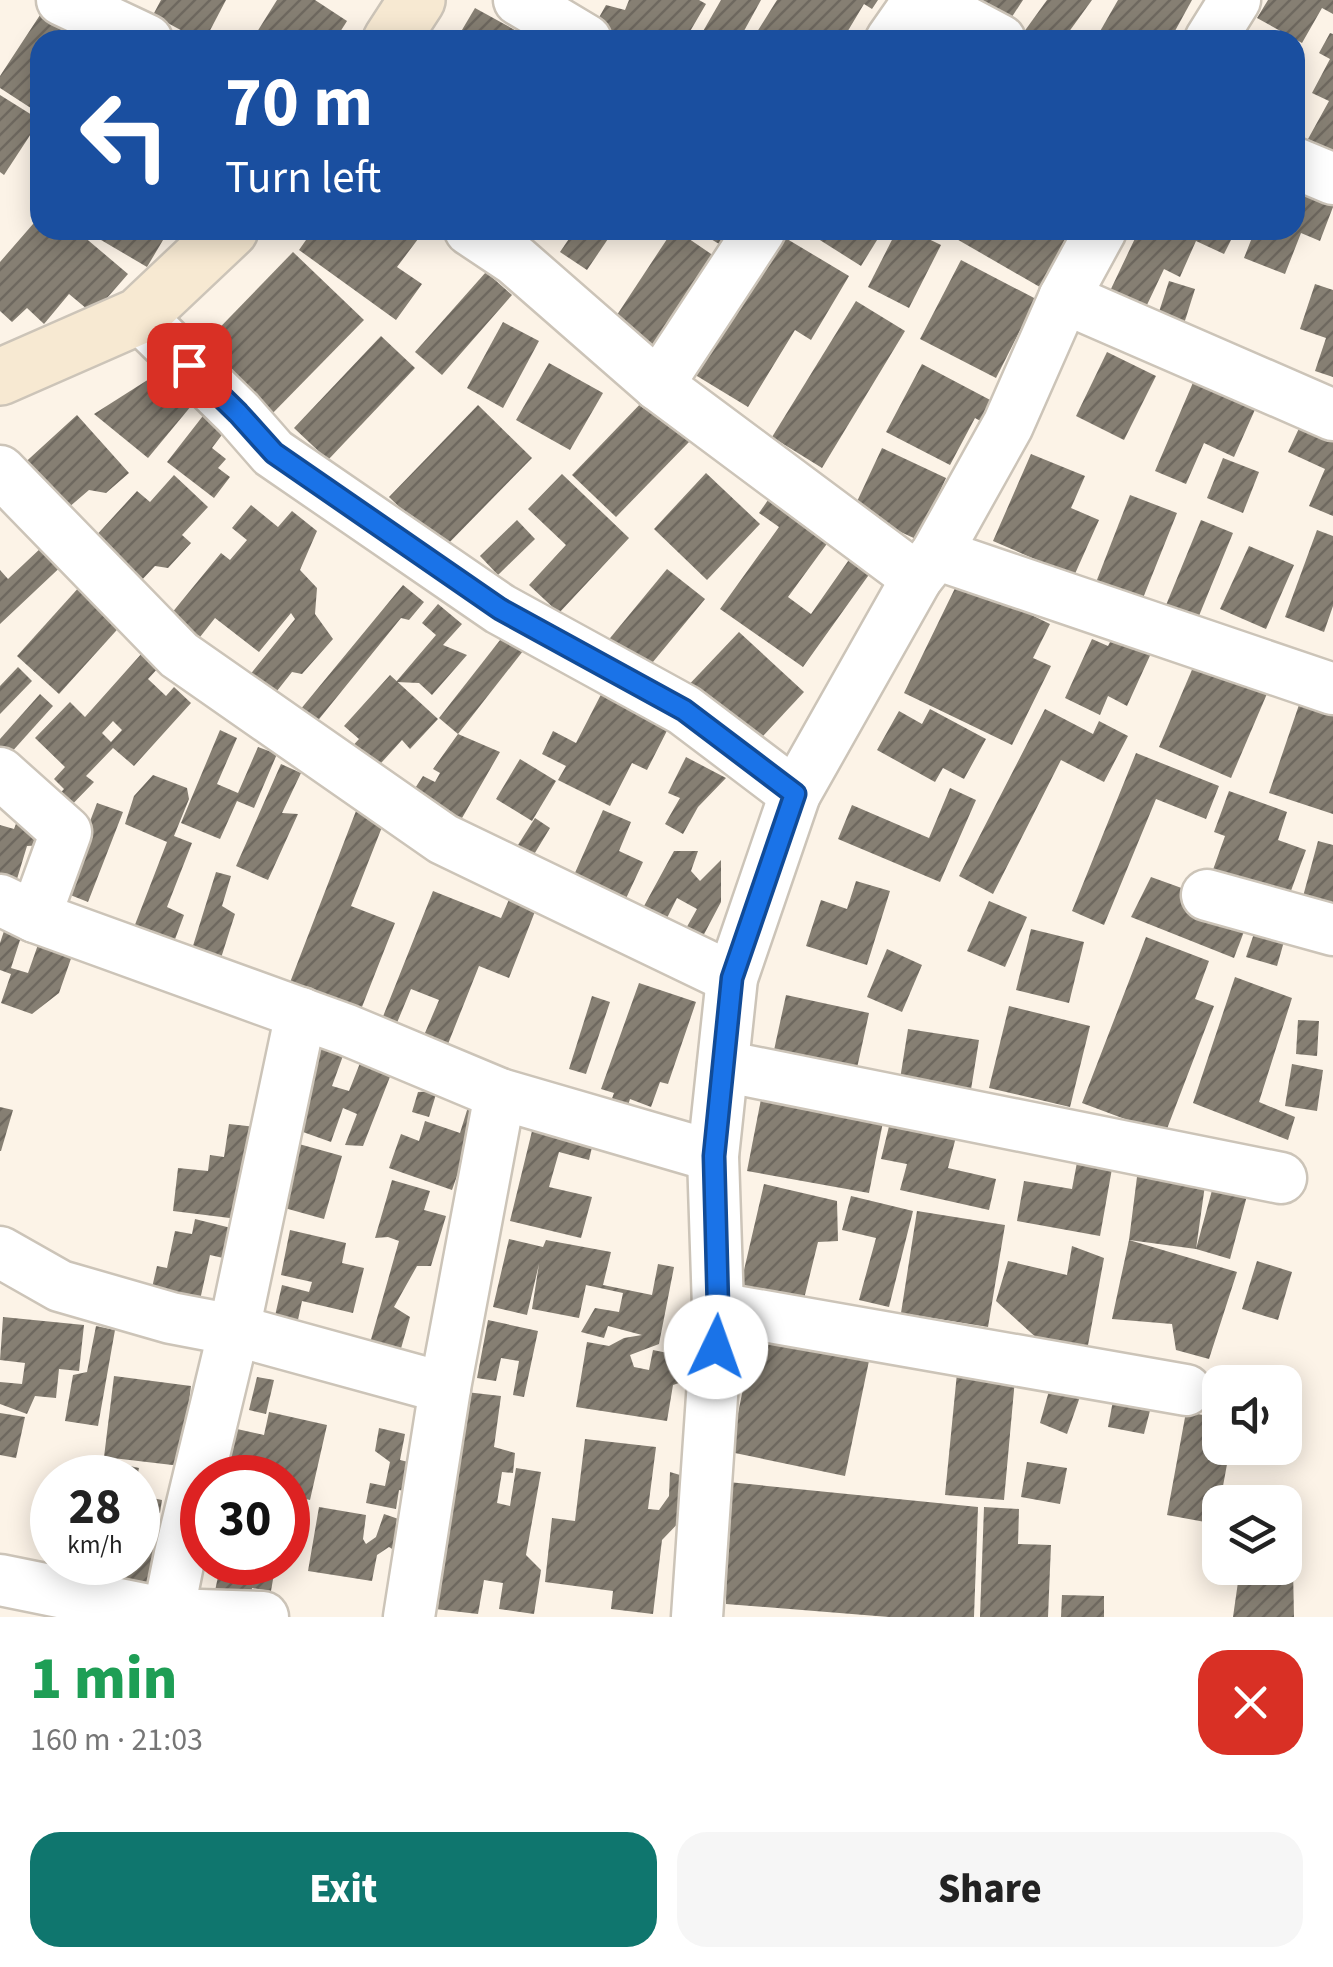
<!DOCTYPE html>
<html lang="en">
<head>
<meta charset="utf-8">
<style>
	body { margin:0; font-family:"Source Sans 3",sans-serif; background:#f6f6f6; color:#222; height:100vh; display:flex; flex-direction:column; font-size:38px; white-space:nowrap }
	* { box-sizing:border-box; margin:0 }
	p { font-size:32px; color:#767676 }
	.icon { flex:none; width:55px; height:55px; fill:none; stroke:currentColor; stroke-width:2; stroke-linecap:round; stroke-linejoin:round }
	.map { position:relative; height:1617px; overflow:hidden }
	.details { display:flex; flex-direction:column; background:#fff; flex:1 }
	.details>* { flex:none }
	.hud { position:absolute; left:30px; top:30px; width:1275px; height:210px; border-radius:30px; box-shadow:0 5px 25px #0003; background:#1a4fa0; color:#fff; overflow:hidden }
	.buttons { position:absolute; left:1202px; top:1365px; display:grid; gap:20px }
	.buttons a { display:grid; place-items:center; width:100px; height:100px; border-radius:20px; background:#fff; box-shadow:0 5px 25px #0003; font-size:50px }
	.speed { position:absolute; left:30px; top:1455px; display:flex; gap:20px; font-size:50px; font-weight:700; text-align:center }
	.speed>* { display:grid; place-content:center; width:130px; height:130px; border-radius:50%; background:#fff; box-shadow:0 5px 25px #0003; line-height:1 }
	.speed small { font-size:25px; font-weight:400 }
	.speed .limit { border:15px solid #d22; background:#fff; color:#111 }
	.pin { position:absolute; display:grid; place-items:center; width:85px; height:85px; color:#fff; margin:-42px; border-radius:20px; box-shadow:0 5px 15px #0006 }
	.me { position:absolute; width:110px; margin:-55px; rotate:3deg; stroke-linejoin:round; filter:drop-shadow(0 0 8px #0008) }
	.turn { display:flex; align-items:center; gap:35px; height:210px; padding:0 30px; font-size:45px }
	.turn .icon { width:130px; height:130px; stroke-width:2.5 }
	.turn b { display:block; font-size:70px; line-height:85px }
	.round { display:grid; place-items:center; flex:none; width:105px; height:105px; border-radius:30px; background:#f6f6f6 }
	.headline { display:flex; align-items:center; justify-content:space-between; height:170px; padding:0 30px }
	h1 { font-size:60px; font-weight:800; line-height:75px; color:#1e9e55 }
	.action { display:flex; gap:20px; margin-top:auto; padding:20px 30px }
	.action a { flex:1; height:115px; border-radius:30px; background:#0f766e; color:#fff; font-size:40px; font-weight:800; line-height:115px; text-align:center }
	.action a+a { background:#f6f6f6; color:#222 }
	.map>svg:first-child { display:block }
	.building { fill:url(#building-hatch); fill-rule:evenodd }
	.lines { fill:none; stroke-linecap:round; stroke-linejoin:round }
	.street-casing { stroke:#ccc4b8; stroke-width:55 }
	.secondary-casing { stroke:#ccc4b8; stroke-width:60 }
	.street { stroke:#fff; stroke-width:50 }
	.secondary { stroke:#f7e9d2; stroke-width:55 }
	.route-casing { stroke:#114b97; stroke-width:25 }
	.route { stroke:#1a73e8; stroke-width:18 }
</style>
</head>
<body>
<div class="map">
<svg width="1333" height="1617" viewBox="0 0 1333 1617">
	<defs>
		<pattern id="building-hatch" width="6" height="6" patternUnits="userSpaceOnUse" patternTransform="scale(2.5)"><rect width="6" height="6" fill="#867f73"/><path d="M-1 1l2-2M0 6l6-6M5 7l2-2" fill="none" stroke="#6e685f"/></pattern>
	</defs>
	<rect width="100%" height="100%" fill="#fcf3e7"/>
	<g class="building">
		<path d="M161,0H226L205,40H199L153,15Z"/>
		<path d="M277,0H315L347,21L335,40H252Z"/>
		<path d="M629,0H699L706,4L685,40H610L592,30L606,5L625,10Z"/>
		<path d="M721,0H761L739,40H698Z"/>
		<path d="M777,0H878L872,9L864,4L846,34L855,40H752Z"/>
		<path d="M953,0H1023L1002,32Z"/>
		<path d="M1047,0H1092L1063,40H1027L1021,36Z"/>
		<path d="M1118,0H1192L1170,40H1095Z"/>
		<path d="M1268,0H1333V14L1322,8L1302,43L1257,18Z"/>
		<path d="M475,8L533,40H456Z"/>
		<path d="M40,15L74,37L85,20L115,40H40V114L0,88V76Z"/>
		<path d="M1245,28L1268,40H1239Z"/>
		<path d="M1330,33L1333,34V152L1308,139L1329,101L1312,93L1330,59L1319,53Z"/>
		<path d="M0,95L40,120L4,175L0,172Z"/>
		<path d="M1295,183L1333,198V207L1320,241L1301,233L1285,274L1244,258L1255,230H1295Z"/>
		<path d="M40,216V230H76L128,274L93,314L69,294L44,324L27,308L12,322L0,311V262Z"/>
		<path d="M84,230H169L147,267Z"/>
		<path d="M313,230H414L421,235L397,267L422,284L396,320L299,250Z"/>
		<path d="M575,230H614L587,270L560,252Z"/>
		<path d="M673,230H676L717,258L656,349L613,321Z"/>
		<path d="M696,230H734L724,247Z"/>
		<path d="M804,230H879L882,232L861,266Z"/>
		<path d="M897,230H910L941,245L909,308L868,287Z"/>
		<path d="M941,230H1049L1071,243L1045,290Z"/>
		<path d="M1139,230H1236L1224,254L1196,241L1180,277L1164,269L1146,307L1110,291Z"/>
		<path d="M777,233L849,276L811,340L795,330L748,407L692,373Z"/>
		<path d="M293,252L364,320L267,419L197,351Z"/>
		<path d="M961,260L1036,299L996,378L920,339Z"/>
		<path d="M486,272L512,295L442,375L415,352Z"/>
		<path d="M1169,281L1195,289L1183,327L1157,318Z"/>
		<path d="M1315,284L1333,290V377L1315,371L1326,338L1300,329Z"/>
		<path d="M856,301L905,331L822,468L772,437Z"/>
		<path d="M503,322L539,341L503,408L467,388Z"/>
		<path d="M381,336L415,368L328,460L294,428Z"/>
		<path d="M1107,352L1156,376L1124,440L1076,416Z"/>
		<path d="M549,363L603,393L570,450L516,420Z"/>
		<path d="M922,364L994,402L984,423L975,418L950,465L886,432Z"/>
		<path d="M168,367L201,394L148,458L94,414Z"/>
		<path d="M1195,378L1257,405L1234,457L1204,443L1186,484L1155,471Z"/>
		<path d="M646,398L690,441L616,517L572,475Z"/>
		<path d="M213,403L234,419L212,448L226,459L218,468L230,477L214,498L167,462Z"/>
		<path d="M478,405L532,458L443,549L389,497Z"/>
		<path d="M77,415L129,473L106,493L89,490L61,514L19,468Z"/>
		<path d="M1301,424L1333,438V516L1309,506L1325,469L1288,452Z"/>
		<path d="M882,448L946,478L918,540L853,510Z"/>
		<path d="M1031,454L1085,476L1071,508L1099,520L1074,576L993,541Z"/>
		<path d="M1223,458L1259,472L1243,513L1207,498Z"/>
		<path d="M706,473L760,524L707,580L654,529Z"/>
		<path d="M562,474L629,538L559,613L529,585L566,545L528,509Z"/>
		<path d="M174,475L208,507L182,535L191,543L168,568L155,566L139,583L93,539L137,491L150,502Z"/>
		<path d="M777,487L837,530L788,597L811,614L853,554L873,569L803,667L720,609L779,527L759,513Z"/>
		<path d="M1130,495L1177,513L1141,603L1095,585Z"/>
		<path d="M251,505L278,527L292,511L317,531L300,570L317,588L315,614L333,639L302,674L292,672L269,701L245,681L295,619L291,613L259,652L215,618L200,637L171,614L221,553L230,560L247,540L232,528Z"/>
		<path d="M517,520L535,539L498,575L480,556Z"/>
		<path d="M1201,520L1233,533L1196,623L1164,610Z"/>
		<path d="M1317,530L1333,536V606L1324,632L1285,617Z"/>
		<path d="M43,546L69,559L0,624V570L8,579Z"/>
		<path d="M1249,546L1294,565L1266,629L1220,609Z"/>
		<path d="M667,569L705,599L643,674L606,643Z"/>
		<path d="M959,580L1050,624L1033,658L1051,666L1012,745L904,693Z"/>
		<path d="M81,585L124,622L59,694L17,656Z"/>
		<path d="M403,585L424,602L409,620L401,618L311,729L295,716Z"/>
		<path d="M438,604L462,624L443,645L467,655L432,695L419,683L396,682L436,635L422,623Z"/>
		<path d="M739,632L804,692L747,753L682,692Z"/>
		<path d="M1115,632L1153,649L1127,706L1108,696L1100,715L1065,698L1092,639L1108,646Z"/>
		<path d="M504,635L523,651L458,734L439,718Z"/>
		<path d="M143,652L160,666L148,679L166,696L174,687L191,703L134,766L113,748L86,776L94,782L60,817L48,806L64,789L54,779L65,767L35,738L70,702L85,717ZM113,721L122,730L111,742L102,733Z"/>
		<path d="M1197,658L1269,689L1231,778L1159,747Z"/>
		<path d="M18,667L32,681L0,714V686Z"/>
		<path d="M390,675L438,719L410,749L402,740L372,773L348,751L359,739L344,726Z"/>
		<path d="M609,679L676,713L647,770L632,763L610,806L558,780L566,766L542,754L553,731L576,743Z"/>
		<path d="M40,694L53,706L0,765V739Z"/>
		<path d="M1302,696L1333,706V814L1269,793Z"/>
		<path d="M930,709L986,739L964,779L943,768L935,782L877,750L899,711L922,724Z"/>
		<path d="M1045,709L1093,734L1099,721L1128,736L1104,782L1061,760L993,894L959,876Z"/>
		<path d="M220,730L237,738L217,784L238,793L258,747L277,754L254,808L237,801L220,839L181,823Z"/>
		<path d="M458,734L500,752L458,825L410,796L423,776L435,782L440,773L433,769Z"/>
		<path d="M1136,753L1219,786L1206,819L1156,799L1104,925L1072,911Z"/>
		<path d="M686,757L726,778L698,807L683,834L665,824L680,798L668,793Z"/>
		<path d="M520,759L556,781L532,821L496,799Z"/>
		<path d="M281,764L301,773L282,813L298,814L268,880L236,866Z"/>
		<path d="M153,775L187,788L189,799L174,836L192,843L167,907L184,915L171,950L131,935L167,842L125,824L134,796Z"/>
		<path d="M950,788L976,800L940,882L838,839L852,805L929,838Z"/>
		<path d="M1229,791L1287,812L1278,840L1306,850L1285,907L1209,881L1225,836L1214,832Z"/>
		<path d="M97,803L123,812L88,902L50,887L84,837Z"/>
		<path d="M603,810L631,822L619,851L643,862L622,907L570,884Z"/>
		<path d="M356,811L384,822L351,906L395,923L360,1012L289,985Z"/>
		<path d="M19,816L48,845L27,846L17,879L0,873V825L14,829Z"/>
		<path d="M535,818L550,828L527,866L511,856Z"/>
		<path d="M1318,841L1333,845V925L1298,915Z"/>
		<path d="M674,851H698L691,871L700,881L721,860V902L701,940L684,932L697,909L677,898L661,930L638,917Z"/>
		<path d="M216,872L231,876L222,906L235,914L221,958L192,949Z"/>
		<path d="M1151,877L1251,913L1234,958L1131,917Z"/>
		<path d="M517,881L543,891L509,978L479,966L446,1049L422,1040L439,1000L411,989L394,1030L380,1024L433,891L501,918Z"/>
		<path d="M856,881L890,891L867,965L806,946L821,900L847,909Z"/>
		<path d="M989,901L1027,917L1005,967L967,951Z"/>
		<path d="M1260,916L1289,924L1277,966L1246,957Z"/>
		<path d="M5,928L22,934L11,968L28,973L40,939L74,950L59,993L32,1014L1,1003L11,974L0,970V943Z"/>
		<path d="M1031,929L1084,942L1069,1003L1016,990Z"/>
		<path d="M1146,937L1209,961L1195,999L1214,1006L1165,1134L1082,1103Z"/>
		<path d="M887,949L922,965L902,1012L867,997Z"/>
		<path d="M1235,977L1292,998L1259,1102L1295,1117L1288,1140L1193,1103Z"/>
		<path d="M639,983L696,1002L668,1084L660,1082L651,1107L630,1099L624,1118L607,1112L614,1093L601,1089Z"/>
		<path d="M786,995L869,1013L854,1082L771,1064Z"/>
		<path d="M592,996L610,1002L586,1074L569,1069Z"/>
		<path d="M1009,1006L1090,1026L1070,1107L989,1088Z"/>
		<path d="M1298,1020L1319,1021L1317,1056L1296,1054Z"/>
		<path d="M908,1029L979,1040L968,1108L897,1098Z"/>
		<path d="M320,1045L344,1053L332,1086L349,1091L364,1053L395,1064L363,1146L345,1145L357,1114L343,1108L331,1142L289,1127Z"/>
		<path d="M1292,1064L1323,1070L1317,1111L1285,1106Z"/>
		<path d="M437,1091L429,1117L412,1112L418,1092Z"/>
		<path d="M762,1094L884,1117L869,1193L747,1171Z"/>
		<path d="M0,1107L13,1110L1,1151H0Z"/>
		<path d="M468,1107L492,1114L468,1145L452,1190L389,1168L401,1134L419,1141L425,1121L460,1133Z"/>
		<path d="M892,1114L958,1129L948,1168L996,1179L989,1210L900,1190L907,1164L881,1159Z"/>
		<path d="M229,1124L256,1127L246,1220L173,1211L178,1168L208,1171L210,1155L224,1157Z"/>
		<path d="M533,1127L593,1143L589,1160L559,1152L549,1187L592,1197L581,1238L510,1221Z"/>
		<path d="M299,1144L342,1156L324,1219L281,1207Z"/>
		<path d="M1078,1157L1113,1163L1100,1236L1017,1221L1024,1181L1072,1189Z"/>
		<path d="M1138,1169L1206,1178L1196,1249L1214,1183L1248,1192L1230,1259L1196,1249L1129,1240Z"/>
		<path d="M392,1180L430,1191L424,1210L446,1216L431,1266H417L394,1307L410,1317L400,1352L370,1343L399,1241L388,1237L375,1238Z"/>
		<path d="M764,1184L837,1201L838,1241L818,1242L801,1311L738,1296Z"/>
		<path d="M851,1196L913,1211L889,1307L859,1300L876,1238L842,1230Z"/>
		<path d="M917,1211L1005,1225L988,1327L901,1313Z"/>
		<path d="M195,1219L239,1230L232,1260L210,1255L198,1309L148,1305L157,1266L167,1268L175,1231L192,1234Z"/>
		<path d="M290,1230L346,1243L342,1263L364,1268L353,1313L302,1301L295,1334L272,1329L282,1285L309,1292L312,1282L281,1275Z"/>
		<path d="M509,1239L543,1247L546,1240L611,1252L603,1285L652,1295L658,1264L674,1267L659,1344L630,1355L634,1367L649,1370L653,1350L692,1358L688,1380L673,1385L667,1421L576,1407L587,1342L609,1346L624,1338L642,1335L608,1326L604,1338L581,1332L595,1308L619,1312L623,1293L586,1285L579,1318L532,1309L539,1264L527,1315L493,1307Z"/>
		<path d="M1129,1240L1237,1272L1209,1359L1176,1350L1172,1324L1112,1319Z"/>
		<path d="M1072,1246L1104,1258L1084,1367L1061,1360L996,1301L1008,1261L1067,1275Z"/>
		<path d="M1257,1261L1292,1272L1278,1320L1242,1309Z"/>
		<path d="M3,1317L84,1325L79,1371L59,1369L56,1398L35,1396L27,1414L0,1404V1382L22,1384L25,1363L0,1360Z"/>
		<path d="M488,1320L538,1331L524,1397L513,1395L519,1361L501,1358L496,1381L477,1378Z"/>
		<path d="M96,1326L115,1330L98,1426L65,1421L73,1375L87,1372Z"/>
		<path d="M756,1326L870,1356L845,1476L730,1452Z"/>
		<path d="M957,1373L1015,1379L1004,1500L945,1495Z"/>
		<path d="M114,1376L191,1386L181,1466L104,1457Z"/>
		<path d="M257,1377L274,1380L266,1414L249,1410Z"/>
		<path d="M1052,1380L1083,1388L1067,1434L1040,1423Z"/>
		<path d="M1116,1385L1154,1395L1144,1434L1108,1427Z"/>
		<path d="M466,1392L501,1396L494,1447L515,1453L513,1473L502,1472L497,1503L510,1506L516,1468L541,1472L526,1555L541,1570L534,1614L499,1609L503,1583L484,1580L478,1614L435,1609Z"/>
		<path d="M269,1412L327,1425L310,1500L288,1495V1478H226L237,1429L264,1435Z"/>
		<path d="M1186,1412L1220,1418V1448H1230L1216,1524L1167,1515Z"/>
		<path d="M0,1413L25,1417L16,1458L0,1455Z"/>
		<path d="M379,1428L405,1434L400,1460L421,1465L415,1493L399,1490L396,1509L366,1503L370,1483L385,1486L390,1462L375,1451Z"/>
		<path d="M585,1439L656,1447L648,1509L659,1510L669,1496L670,1472L690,1478L686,1515L662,1540L653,1614L611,1609L613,1591L545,1582L552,1518L575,1521Z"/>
		<path d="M94,1458L139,1468L137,1478H90Z"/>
		<path d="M1027,1462L1067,1468L1060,1504L1021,1497Z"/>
		<path d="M728,1482L978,1507L974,1617H889L726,1604Z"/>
		<path d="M138,1495L162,1500L160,1513L142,1510L138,1516Z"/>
		<path d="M319,1507L366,1515L363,1539L366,1544L376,1537L384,1514L410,1523L400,1554L389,1547L377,1555L372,1581L308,1571Z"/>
		<path d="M984,1507L1019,1509L1018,1544L1051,1545L1048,1617H980Z"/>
		<path d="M1285,1517L1292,1519L1294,1617H1233L1240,1568H1285Z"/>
		<path d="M138,1546L163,1550L156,1588L72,1572L73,1562H138Z"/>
		<path d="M221,1562H276L271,1591L252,1588L251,1597L215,1591Z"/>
		<path d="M1062,1595L1104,1596V1617H1061Z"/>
	</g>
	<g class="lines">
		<defs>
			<g id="street">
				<path d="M62,0L147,40"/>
				<path d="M519,0L586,40"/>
				<path d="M924,0L1000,40"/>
				<path d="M891,40L919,0"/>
				<path d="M1210,40L1235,0"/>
				<path d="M1295,163L1333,179"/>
				<path d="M470,230L515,260L658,385L917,578"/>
				<path d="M1064,298L1333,415"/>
				<path d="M139,316L238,413L273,453L500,609L684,710L795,794"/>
				<path d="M658,385L760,230"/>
				<path d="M0,471L179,655L443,839L732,978"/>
				<path d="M936,554L1333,689"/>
				<path d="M0,773L66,832L35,917"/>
				<path d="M1207,895L1333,930"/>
				<path d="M0,900L35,917L347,1030L500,1094L713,1156"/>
				<path d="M723,1066L1281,1178"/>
				<path d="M0,1252L60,1286L171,1318L234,1330L445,1388"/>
				<path d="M718,1308L1186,1390"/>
				<path d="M0,1580L168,1614L263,1617"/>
				<path d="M168,1614L180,1554L234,1330L301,1013"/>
				<path d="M409,1617L445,1388L500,1094"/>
				<path d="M697,1617L718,1308L713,1156L732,978L795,794L917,578L936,554L1008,425L1064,298L1101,230"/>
			</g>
			<g id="secondary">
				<path d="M391,40L417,0"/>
				<path d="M0,377L139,316L230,230"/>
			</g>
		</defs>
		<use href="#street" class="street-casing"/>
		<use href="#secondary" class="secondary-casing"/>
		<use href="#street" class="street"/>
		<use href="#secondary" class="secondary"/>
	</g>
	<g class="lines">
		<defs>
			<path id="route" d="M189,365L238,413L274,453L500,609L684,710L795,794L732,978L714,1156L718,1308L716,1347"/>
		</defs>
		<use href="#route" class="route-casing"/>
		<use href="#route" class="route"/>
	</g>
</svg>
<div class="buttons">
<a><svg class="icon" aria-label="sound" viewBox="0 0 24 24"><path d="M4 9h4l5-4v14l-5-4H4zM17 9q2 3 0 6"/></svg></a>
<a><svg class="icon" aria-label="layers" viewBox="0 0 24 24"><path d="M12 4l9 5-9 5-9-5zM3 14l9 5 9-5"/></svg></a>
</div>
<div class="speed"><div>28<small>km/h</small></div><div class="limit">30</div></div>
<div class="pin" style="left:189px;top:365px;background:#d93025"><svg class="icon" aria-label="arrive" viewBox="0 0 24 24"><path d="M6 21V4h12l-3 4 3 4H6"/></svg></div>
<svg class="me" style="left:716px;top:1347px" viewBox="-20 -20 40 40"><circle r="19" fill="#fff"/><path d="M0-13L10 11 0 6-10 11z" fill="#1a73e8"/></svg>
<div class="hud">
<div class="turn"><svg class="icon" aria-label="left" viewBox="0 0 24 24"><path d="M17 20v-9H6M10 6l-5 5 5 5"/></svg><div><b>70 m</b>Turn left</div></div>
</div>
</div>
<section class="details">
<div class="headline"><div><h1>1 min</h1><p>160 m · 21:03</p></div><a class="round" style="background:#d93025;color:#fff"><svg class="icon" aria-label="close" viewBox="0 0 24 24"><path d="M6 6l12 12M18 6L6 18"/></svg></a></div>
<div class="action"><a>Exit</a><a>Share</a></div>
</section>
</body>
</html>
